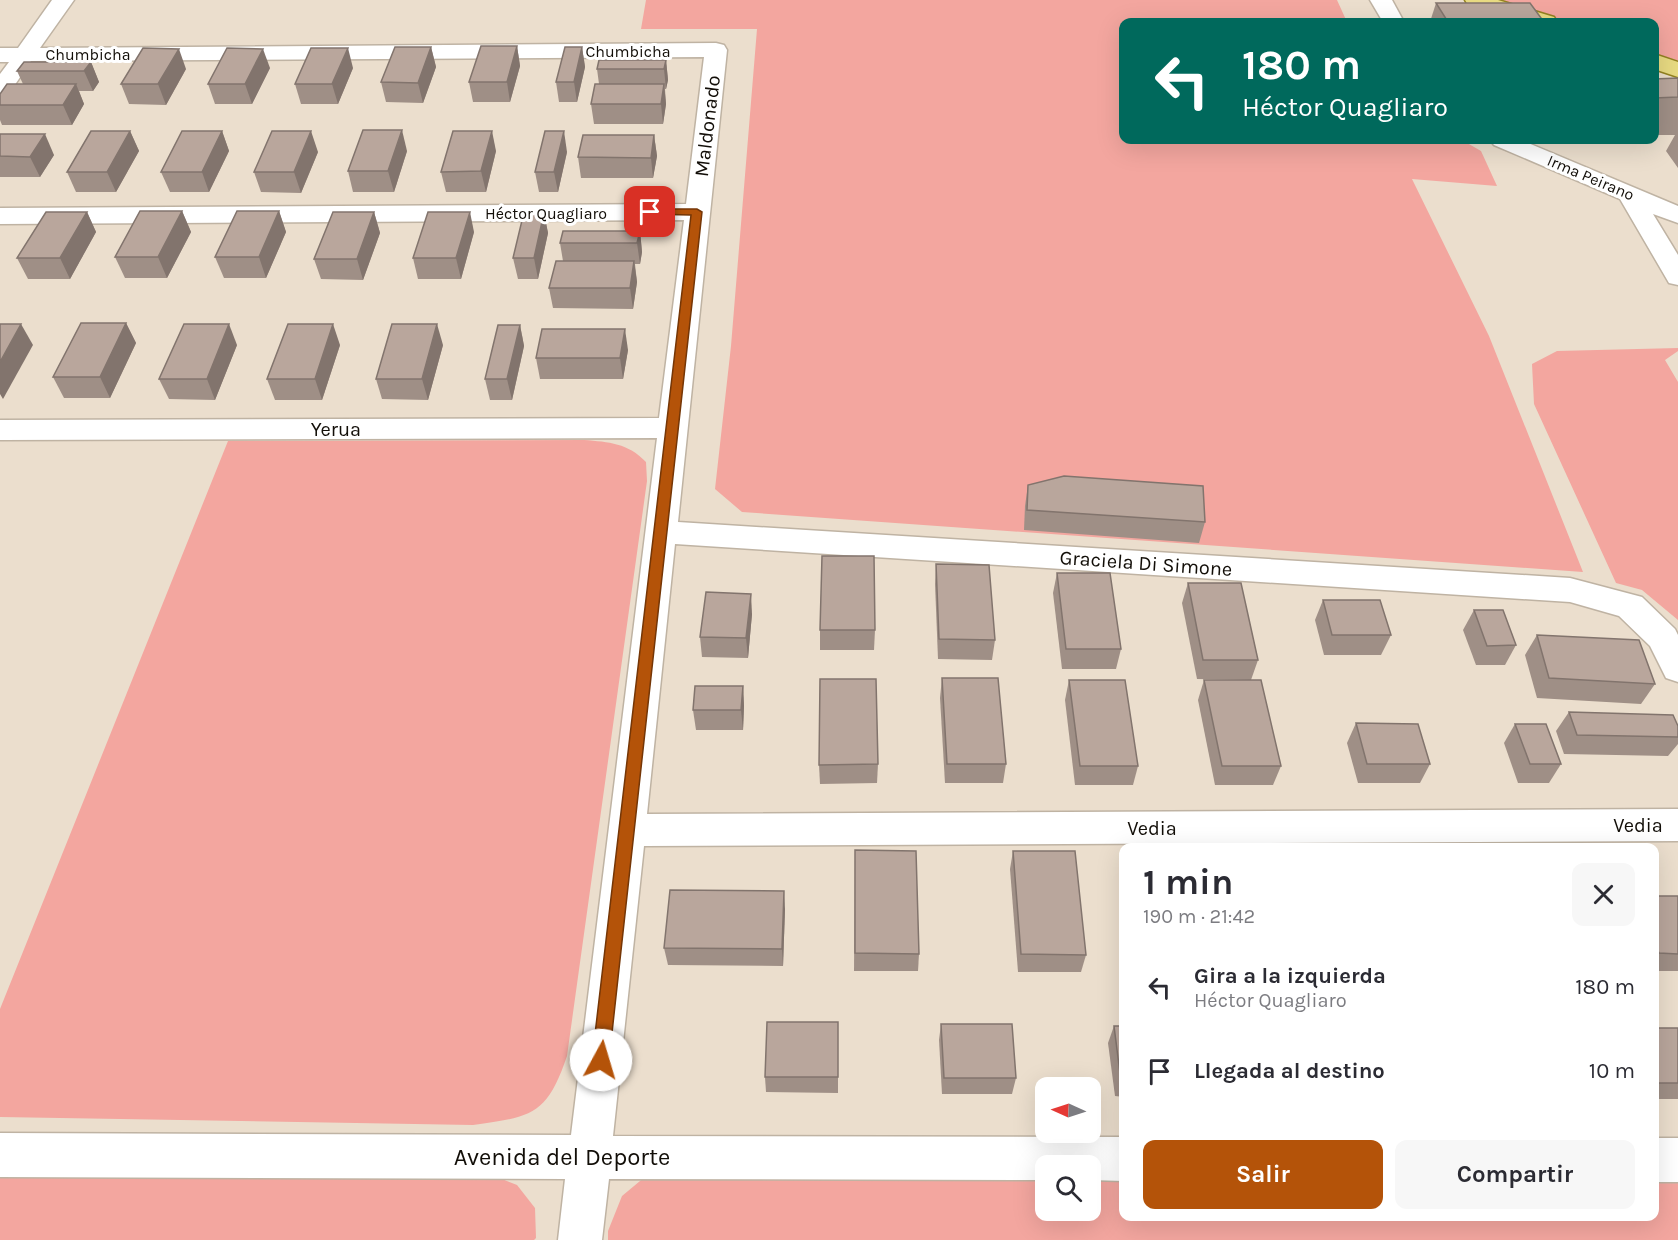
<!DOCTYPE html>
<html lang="es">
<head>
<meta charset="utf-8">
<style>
	body { margin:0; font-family:Karla,sans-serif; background:#f7f7f7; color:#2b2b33; height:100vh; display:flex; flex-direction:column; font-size:22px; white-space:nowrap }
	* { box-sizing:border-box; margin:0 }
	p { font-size:20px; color:#7c7c81 }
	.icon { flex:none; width:33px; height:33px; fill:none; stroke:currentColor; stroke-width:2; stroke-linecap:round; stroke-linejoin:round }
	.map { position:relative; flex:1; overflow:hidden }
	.details { position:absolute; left:1119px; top:843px; width:540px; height:378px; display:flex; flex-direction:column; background:#fff; border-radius:12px; box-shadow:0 6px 24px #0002 }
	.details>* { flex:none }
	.hud { position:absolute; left:1119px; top:18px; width:540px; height:126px; border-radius:12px; box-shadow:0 6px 24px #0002; background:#00695c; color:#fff; overflow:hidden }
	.needle { width:39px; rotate:273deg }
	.controls { position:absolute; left:1035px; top:1077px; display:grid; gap:12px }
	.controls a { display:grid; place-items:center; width:66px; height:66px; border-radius:12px; background:#fff; box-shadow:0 6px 24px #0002; font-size:30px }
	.pin { position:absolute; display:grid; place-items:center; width:51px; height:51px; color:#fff; margin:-26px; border-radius:12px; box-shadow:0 3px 9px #0006 }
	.me { position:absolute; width:66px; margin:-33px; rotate:6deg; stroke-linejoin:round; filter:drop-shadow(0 0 4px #0008) }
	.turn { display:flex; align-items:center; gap:21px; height:126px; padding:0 24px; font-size:27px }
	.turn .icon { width:78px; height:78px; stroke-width:2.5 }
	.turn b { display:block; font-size:42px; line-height:51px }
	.round { display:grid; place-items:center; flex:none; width:63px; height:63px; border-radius:12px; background:#f7f7f7 }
	.summary { display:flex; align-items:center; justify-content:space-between; height:102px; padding:0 24px }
	h1 { font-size:36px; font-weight:700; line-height:45px }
	.action { display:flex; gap:12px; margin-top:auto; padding:12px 24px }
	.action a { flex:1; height:69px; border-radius:12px; background:#b45309; color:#fff; font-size:24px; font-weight:700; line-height:69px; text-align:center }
	.action a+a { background:#f7f7f7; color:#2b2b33 }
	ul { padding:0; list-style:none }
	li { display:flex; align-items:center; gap:18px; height:84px; padding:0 24px }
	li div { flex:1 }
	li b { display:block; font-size:22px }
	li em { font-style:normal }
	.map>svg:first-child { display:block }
	.green { fill:#f3a69f }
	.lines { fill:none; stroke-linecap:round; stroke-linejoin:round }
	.minor-casing { stroke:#bfb3a3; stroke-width:3 }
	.major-casing { stroke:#938221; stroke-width:3 }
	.minor { fill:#fff; fill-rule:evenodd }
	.major { fill:#e8da82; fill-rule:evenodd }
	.wall { fill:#9f8f86 }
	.shaded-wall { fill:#82746d }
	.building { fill:#b9a69c; stroke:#82746d; stroke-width:1.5 }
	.route { fill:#b45309; stroke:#753606; stroke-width:1.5 }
	.labels { text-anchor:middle; stroke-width:6; stroke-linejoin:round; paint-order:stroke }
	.far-street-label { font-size:16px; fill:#120e08; stroke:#fff }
	.street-label { font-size:20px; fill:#120e08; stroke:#fff }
	.near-street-label { font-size:24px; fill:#120e08; stroke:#fff }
</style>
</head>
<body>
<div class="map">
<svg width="1678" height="1240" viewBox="0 0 1678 1240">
	<rect width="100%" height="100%" fill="#ebdecd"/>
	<g class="green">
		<path d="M646,0H1337L1347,22H1124V140H1462L1481,151L1497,186L1412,179L1489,336L1583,572L742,512L715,489L731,346L757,29H641Z"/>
		<path d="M1476,0H1678V70L1655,61L1654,22H1546Z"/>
		<path d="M1678,348V351L1665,360L1678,382V620L1642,590L1616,583L1534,404L1532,364L1557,351Z"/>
		<path d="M584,440C609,442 628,443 646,462L647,481L567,1056C547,1115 532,1117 473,1125L0,1117V1009L228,441Z"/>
		<path d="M0,1172L492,1175L517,1185L535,1208L536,1238L534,1240H0Z"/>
		<path d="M1045,1175L1046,1210H1090L1091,1175L1123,1176L1124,1216H1654L1655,1178H1678V1240H608V1231L622,1196L646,1176Z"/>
	</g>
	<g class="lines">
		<defs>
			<g id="minor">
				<path d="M52,0H74L40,48L716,43L724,45L727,50L678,522L1570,578L1642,597L1675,629L1678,635V682L1666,678L1650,646L1619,616L1570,602L675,544L647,814L1678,809V841L644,846L613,1136L1124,1137V1181L1090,1180V1166H1046V1180L609,1179L602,1240H558L565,1179L0,1177V1133L571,1135L657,438L0,440V420L659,418L684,220L0,224V208L686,204L704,57L31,61L8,95L0,97V74L9,62H0V48H18Z"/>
				<path d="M1370,0H1392L1404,22H1383Z"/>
				<path d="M1490,140H1521L1678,206V223L1653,214L1678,255V285L1669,283L1620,199L1494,145Z"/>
				<rect x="1654" y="1138" width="24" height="44"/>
			</g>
			<g id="major">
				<path d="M1465,0H1498L1554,17L1557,22H1525L1468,5Z"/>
				<path d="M1654,54L1678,62V77L1654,69Z"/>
			</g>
		</defs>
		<use href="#minor" class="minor-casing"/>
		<use href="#major" class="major-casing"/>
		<use href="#minor" class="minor"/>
		<use href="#major" class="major"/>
	</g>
	<g class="wall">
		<path d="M1436,3L1544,22H1430Z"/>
		<path d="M517,46L520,66L510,102H473L469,82Z"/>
		<path d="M431,47L436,67L423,103L386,102L381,82Z"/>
		<path d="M582,47L585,67L577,102H559L556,82Z"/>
		<path d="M666,60L668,80L666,89H665L666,104L663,124H594L591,104L599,84L597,69Z"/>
		<path d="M91,62L99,82L93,91H79L84,104L72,125H2L0,120V94L23,84L17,71Z"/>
		<path d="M270,68L252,104H215L208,84Z"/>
		<path d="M353,68L338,104H301L295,84Z"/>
		<path d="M186,69L166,105L129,104L121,84Z"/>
		<path d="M1678,78V168L1666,151L1675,135H1654V79Z"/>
		<path d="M130,131L139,151L116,192H76L67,172Z"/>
		<path d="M222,131L229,151L209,192H170L161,172Z"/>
		<path d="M0,134L54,155L40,177H0Z"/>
		<path d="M654,135L657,156L653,178H581L578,157Z"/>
		<path d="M407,151L394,192H353L348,171Z"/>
		<path d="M496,151L486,192H446L441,172Z"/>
		<path d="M318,152L301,193L261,192L254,172Z"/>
		<path d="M567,152L558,192H539L535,172Z"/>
		<path d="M182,211L191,232L167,278H125L115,257Z"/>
		<path d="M279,211L286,232L266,278H224L215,257Z"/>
		<path d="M87,212L96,232L70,279H28L17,258Z"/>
		<path d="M374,212L380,233L363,280L321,279L314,259Z"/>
		<path d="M544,213L548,233L538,279H518L513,258Z"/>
		<path d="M640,231L642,252L640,264H635L637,282L633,309L553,308L549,288L563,261L560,243Z"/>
		<path d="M474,232L461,279H418L413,258Z"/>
		<path d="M126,323L136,343L110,398H64L53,377Z"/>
		<path d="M520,325L524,346L512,400H490L485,379Z"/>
		<path d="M237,345L215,400L169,399L159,379Z"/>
		<path d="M340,345L322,400H275L267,379Z"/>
		<path d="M443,345L428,400L382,399L376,379Z"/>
		<path d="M628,350L623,379H540L536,358Z"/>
		<path d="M1028,485L1205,522L1199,543L1024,530L1025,506Z"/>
		<path d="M936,564L995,640L992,660L938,659L935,584Z"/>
		<path d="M1057,573L1121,649L1116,669H1062L1053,593Z"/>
		<path d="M1188,583L1258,660L1251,680L1197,679L1182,603Z"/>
		<path d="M1323,600L1391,635L1381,655H1324L1315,620Z"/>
		<path d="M1474,610L1516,645L1505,665H1476L1463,630Z"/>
		<path d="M752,614L748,658L702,657L700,637Z"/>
		<path d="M820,630H875L874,650H820Z"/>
		<path d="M1537,635L1655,684L1641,704L1537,698L1525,655Z"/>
		<path d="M942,678L1006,764L1003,783H945L940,698Z"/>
		<path d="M1069,680L1138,766L1133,785H1075L1065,700Z"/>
		<path d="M1204,680L1281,766L1273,785H1215L1198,700Z"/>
		<path d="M743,686L744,706L743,730H696L693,710Z"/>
		<path d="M1569,712L1678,726V744L1668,756L1564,754L1556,731Z"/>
		<path d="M1356,723L1430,764L1420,783H1358L1347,743Z"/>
		<path d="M1515,724L1561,764L1549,783H1518L1504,743Z"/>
		<path d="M878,764L877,783L820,784L819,765Z"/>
		<path d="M855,850L919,954L918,971H854Z"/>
		<path d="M1013,851L1086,955L1081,972H1018L1010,869Z"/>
		<rect x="1654" y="896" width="24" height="75"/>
		<path d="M785,909L783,966L668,965L664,948Z"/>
		<path d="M838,1022V1093L766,1092L765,1077Z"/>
		<path d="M941,1024L1016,1078L1012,1094H942L939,1040Z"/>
		<path d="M1114,1026H1124V1097L1115,1096L1108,1043Z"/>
		<rect x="1654" y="1028" width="24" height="71"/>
	</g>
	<g class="shaded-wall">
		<path d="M517,46L520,66L510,102L507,82Z"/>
		<path d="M431,47L436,67L423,103L418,83Z"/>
		<path d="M582,47L585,67L577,102L574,82Z"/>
		<path d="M348,48L353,68L338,104L332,84Z"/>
		<path d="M179,49L186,69L166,105L158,84Z"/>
		<path d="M263,49L270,68L252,104L245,84Z"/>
		<path d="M666,60L668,80L666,89L664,69Z"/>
		<path d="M91,62L99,82L93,91L84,71Z"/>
		<path d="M76,84L84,104L72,125L63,105Z"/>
		<path d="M664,84L666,104L663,124L661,104Z"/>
		<path d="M402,130L407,151L394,192L388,171Z"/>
		<path d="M130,131L139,151L116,192L107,172Z"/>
		<path d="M222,131L229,151L209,192L202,172Z"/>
		<path d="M311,131L318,152L301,193L294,172Z"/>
		<path d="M492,131L496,151L486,192L481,171Z"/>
		<path d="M564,131L567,152L558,192L554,172Z"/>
		<path d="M45,134L54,155L40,177L30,157Z"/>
		<path d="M654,135L657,156L653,178L651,158Z"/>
		<path d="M182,211L191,232L167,278L158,257Z"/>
		<path d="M279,211L286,232L266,278L259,257Z"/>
		<path d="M87,212L96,232L70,279L60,258Z"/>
		<path d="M374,212L380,233L363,280L357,259Z"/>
		<path d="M470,212L474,232L461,279L456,258Z"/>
		<path d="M544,213L548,233L538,279L534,258Z"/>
		<path d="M640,231L642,252L640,264L637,243Z"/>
		<path d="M634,261L637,282L633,309L630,288Z"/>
		<path d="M126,323L136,343L110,398L100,377Z"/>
		<path d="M21,324L33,345L3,399L0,394V362Z"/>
		<path d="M229,324L237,345L215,400L207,379Z"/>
		<path d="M333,324L340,345L322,400L315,379Z"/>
		<path d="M437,324L443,345L428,400L422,379Z"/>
		<path d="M520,325L524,346L512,400L507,379Z"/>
		<path d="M625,329L628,350L623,379L620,358Z"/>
		<path d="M751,594L752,614L748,658L746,638Z"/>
		<path d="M743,686L744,706L743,730L741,710Z"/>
		<path d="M784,891L785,909L783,966L782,949Z"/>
	</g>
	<g class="building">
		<path d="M1436,3H1530L1544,22H1448Z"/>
		<path d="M481,46H517L507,82H469Z"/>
		<path d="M395,47H431L418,83L381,82Z"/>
		<path d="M565,47H582L574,82H556Z"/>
		<path d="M143,48L179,49L158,84H121Z"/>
		<path d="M227,48L263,49L245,84H208Z"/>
		<path d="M311,48H348L332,84H295Z"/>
		<path d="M599,60H666L664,69H597Z"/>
		<path d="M24,62H91L84,71H17Z"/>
		<path d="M1678,78V97L1654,98V79Z"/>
		<path d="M7,84H76L63,105H0V94Z"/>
		<path d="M595,84H664L661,104H591Z"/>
		<path d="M363,130H402L388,171H348Z"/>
		<path d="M91,131H130L107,172H67Z"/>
		<path d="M182,131H222L202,172H161Z"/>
		<path d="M272,131H311L294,172H254Z"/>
		<path d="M453,131H492L481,171L441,172Z"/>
		<path d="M545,131H564L554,172H535Z"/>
		<path d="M0,134H45L30,157L0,156Z"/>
		<path d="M583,135H654L651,158L578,157Z"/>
		<path d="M140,211H182L158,257H115Z"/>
		<path d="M237,211H279L259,257H215Z"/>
		<path d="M46,212H87L60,258H17Z"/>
		<path d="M333,212H374L357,259H314Z"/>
		<path d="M428,212H470L456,258H413Z"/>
		<path d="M524,212L544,213L534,258H513Z"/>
		<path d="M563,231H640L637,243H560Z"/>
		<path d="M556,261H634L630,288H549Z"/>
		<path d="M81,323H126L100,377H53Z"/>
		<path d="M0,324H21L0,362Z"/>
		<path d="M184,324H229L207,379H159Z"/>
		<path d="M288,324H333L315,379H267Z"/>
		<path d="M392,324H437L422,379H376Z"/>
		<path d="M498,325H520L507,379H485Z"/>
		<path d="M542,329H625L620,358H536Z"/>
		<path d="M1064,476L1203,486L1205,522L1027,510L1028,485Z"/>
		<path d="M822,556H874L875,630H820Z"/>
		<path d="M936,564L989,565L995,640L939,639Z"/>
		<path d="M1057,573H1110L1121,649H1066Z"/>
		<path d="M1188,583H1241L1258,660H1203Z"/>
		<path d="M706,592L751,594L746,638L700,637Z"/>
		<path d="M1323,600H1380L1391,635H1332Z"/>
		<path d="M1474,610H1503L1516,645L1487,646Z"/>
		<path d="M1537,635L1639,640L1655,684L1549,678Z"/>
		<path d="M942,678H998L1006,764H947Z"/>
		<path d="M820,679H876L878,764L819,765Z"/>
		<path d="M1069,680H1125L1138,766H1080Z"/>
		<path d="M1204,680H1261L1281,766H1222Z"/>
		<path d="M695,686H743L741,710H693Z"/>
		<path d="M1569,712L1673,715L1678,726V737L1577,735Z"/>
		<path d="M1356,723L1418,724L1430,764H1367Z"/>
		<path d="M1515,724H1546L1561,764H1530Z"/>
		<path d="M855,850L916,851L919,954L855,953Z"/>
		<path d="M1013,851H1075L1086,955L1021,954Z"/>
		<path d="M670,890L784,891L782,949L664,948Z"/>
		<path d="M1654,896H1678V954L1659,953L1654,941Z"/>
		<path d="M767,1022H838V1077H765Z"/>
		<path d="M941,1024H1012L1016,1078H944Z"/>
		<path d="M1114,1026H1124V1081H1121Z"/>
		<path d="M1654,1028H1678V1083H1655Z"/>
	</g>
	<path class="route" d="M650,209H697L702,212L609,1060L607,1066L601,1068L595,1066L592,1060L691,215L646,214L645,212Z"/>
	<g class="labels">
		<g class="far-street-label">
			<text x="628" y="57">Chumbicha</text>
			<text x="88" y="60">Chumbicha</text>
			<text transform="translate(1591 177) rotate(23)" y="6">Irma Peirano</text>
			<text x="546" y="219">Héctor Quagliaro</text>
		</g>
		<g class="street-label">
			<text transform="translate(707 126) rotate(-83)" y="7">Maldonado</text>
			<text x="336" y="436">Yerua</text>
			<text transform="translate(1146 563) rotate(4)" y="7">Graciela Di Simone</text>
			<text x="1638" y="832">Vedia</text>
			<text x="1152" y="835">Vedia</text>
		</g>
		<g class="near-street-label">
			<text x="562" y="1165">Avenida del Deporte</text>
		</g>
	</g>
</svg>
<div class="controls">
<a><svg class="needle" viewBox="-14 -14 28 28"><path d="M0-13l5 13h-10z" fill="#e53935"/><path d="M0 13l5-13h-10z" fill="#7c7c81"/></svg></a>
<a><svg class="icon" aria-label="search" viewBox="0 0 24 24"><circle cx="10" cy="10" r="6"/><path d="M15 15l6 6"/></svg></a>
</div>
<div class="pin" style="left:650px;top:212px;background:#d93025"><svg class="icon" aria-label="arrive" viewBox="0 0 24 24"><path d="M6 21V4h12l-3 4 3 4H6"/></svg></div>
<svg class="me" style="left:601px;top:1060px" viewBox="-20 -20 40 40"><circle r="19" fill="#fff"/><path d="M0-13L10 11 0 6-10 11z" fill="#b45309"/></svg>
<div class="hud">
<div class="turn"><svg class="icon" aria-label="left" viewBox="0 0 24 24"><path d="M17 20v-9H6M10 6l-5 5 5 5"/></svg><div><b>180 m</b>Héctor Quagliaro</div></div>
</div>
<section class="details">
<div class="summary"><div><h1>1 min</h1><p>190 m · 21:42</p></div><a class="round"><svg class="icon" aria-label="close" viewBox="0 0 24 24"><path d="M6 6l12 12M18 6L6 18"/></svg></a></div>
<ul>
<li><svg class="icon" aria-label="left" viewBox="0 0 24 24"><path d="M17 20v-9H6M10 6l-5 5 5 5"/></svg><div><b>Gira a la izquierda</b><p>Héctor Quagliaro</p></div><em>180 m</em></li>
<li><svg class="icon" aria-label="arrive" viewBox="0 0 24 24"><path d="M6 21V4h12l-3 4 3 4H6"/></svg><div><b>Llegada al destino</b></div><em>10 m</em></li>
</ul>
<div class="action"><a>Salir</a><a>Compartir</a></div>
</section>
</div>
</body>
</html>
